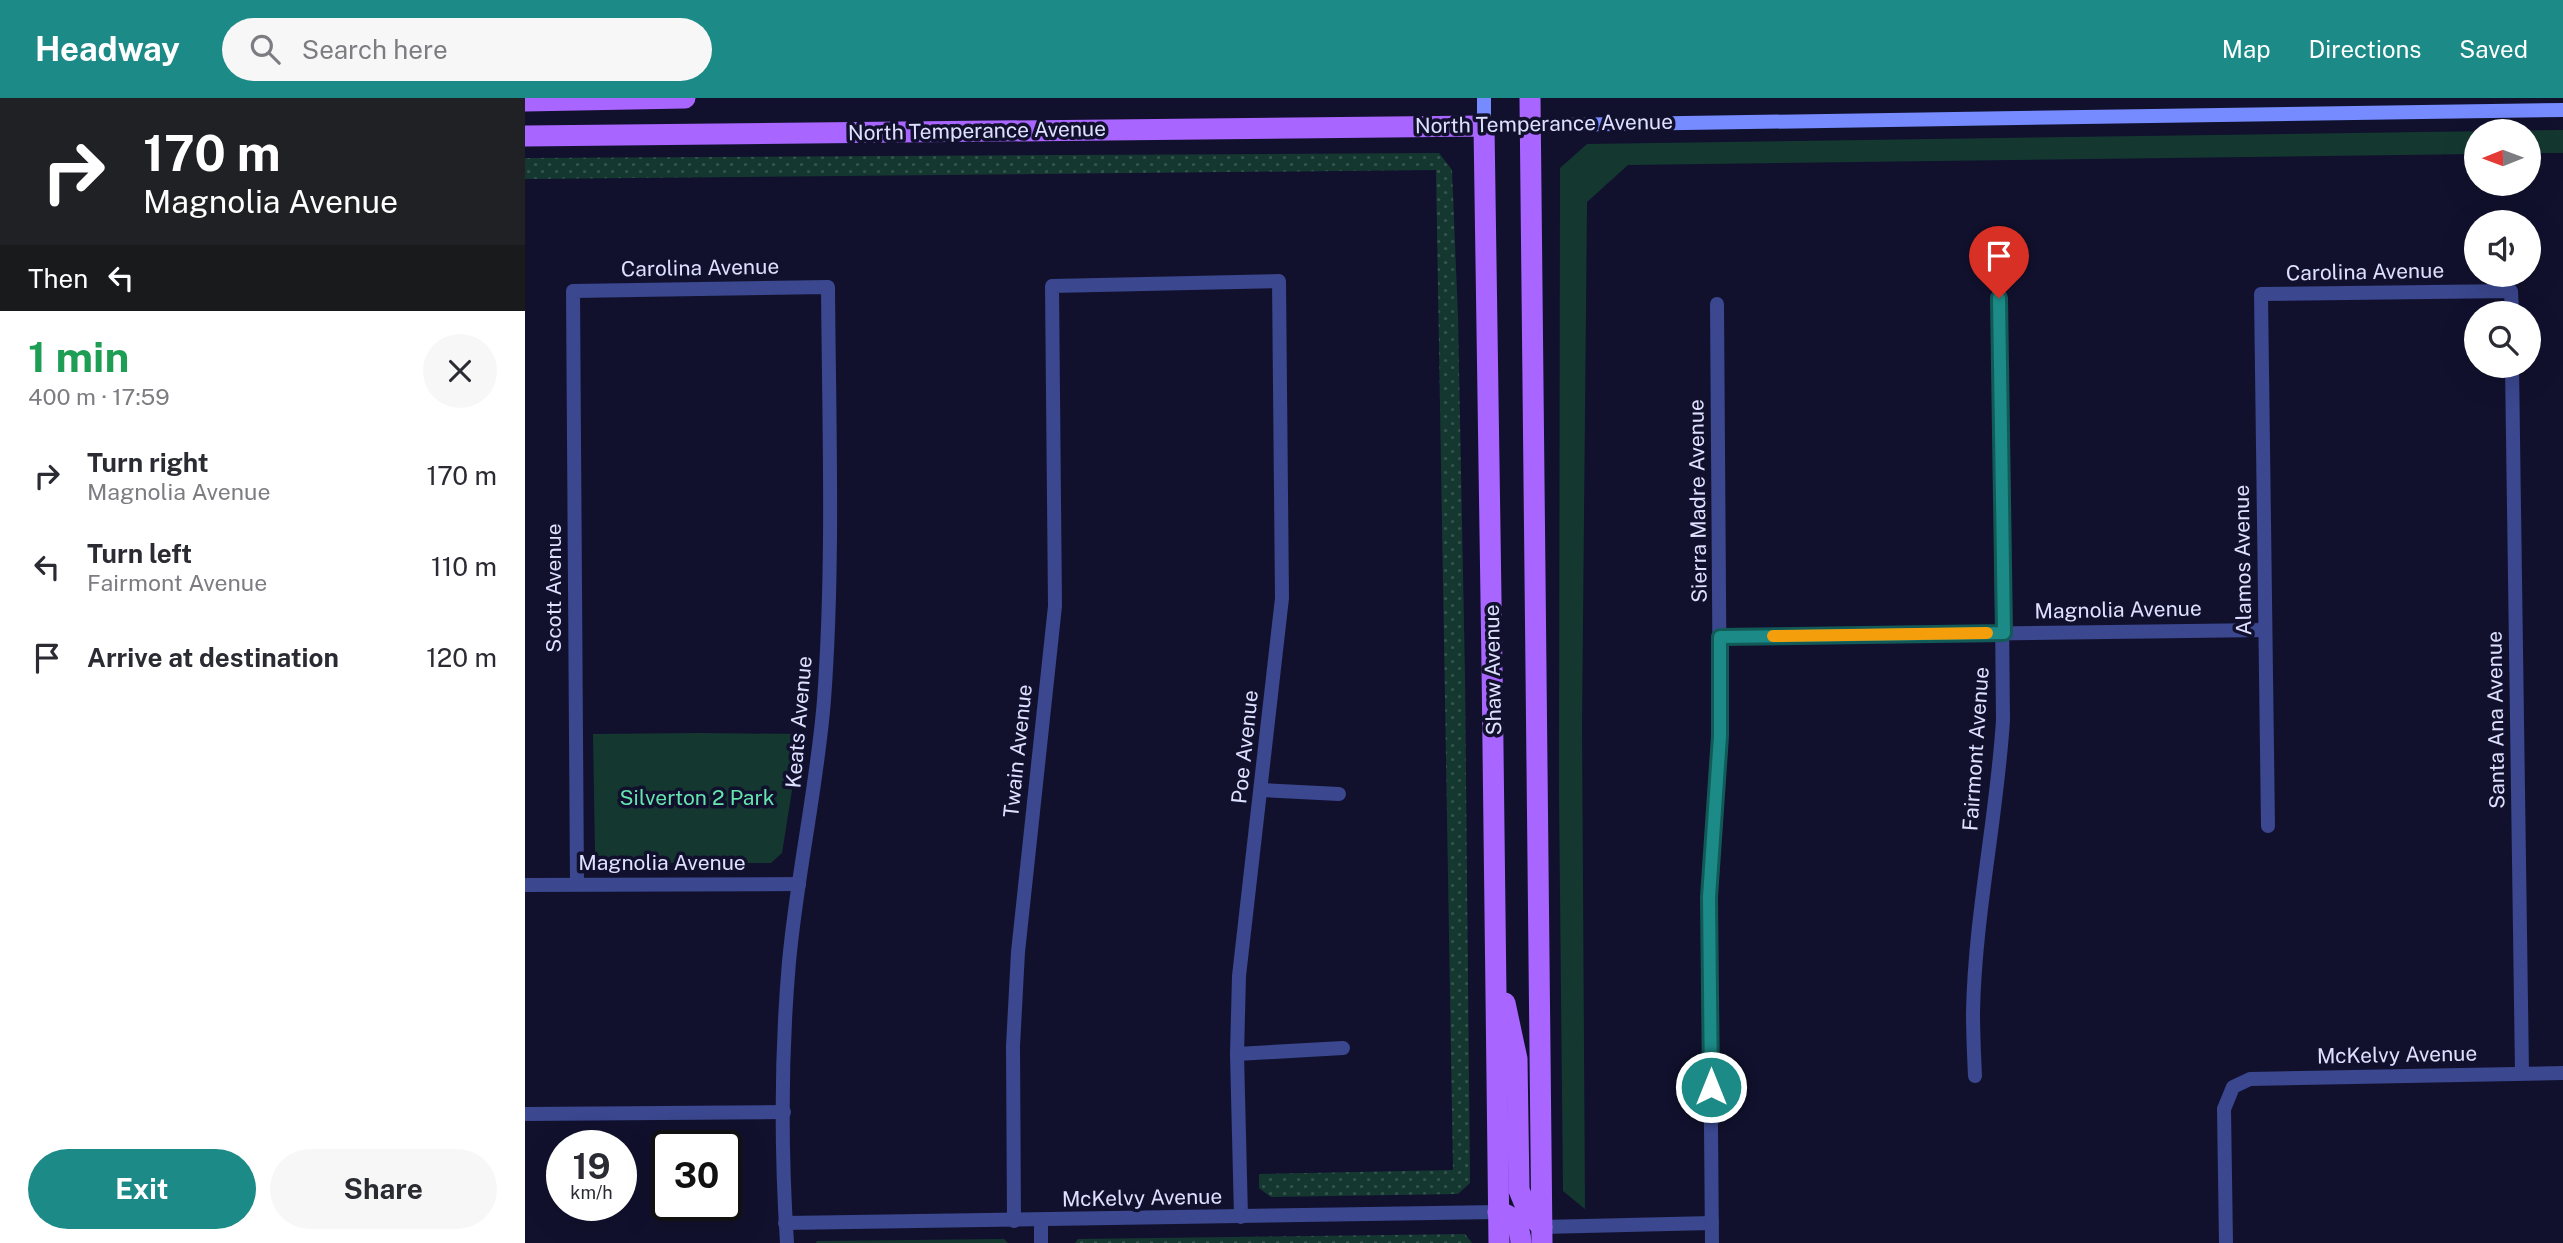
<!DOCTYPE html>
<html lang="en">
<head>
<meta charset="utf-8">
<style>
	body { margin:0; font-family:"Public Sans",sans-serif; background:#f7f7f7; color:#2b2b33; height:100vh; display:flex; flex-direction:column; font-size:26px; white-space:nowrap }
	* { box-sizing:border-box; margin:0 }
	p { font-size:23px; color:#7c7c81 }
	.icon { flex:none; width:38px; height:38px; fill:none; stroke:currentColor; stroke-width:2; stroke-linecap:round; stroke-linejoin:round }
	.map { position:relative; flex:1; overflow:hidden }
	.details { display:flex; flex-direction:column; background:#fff; width:525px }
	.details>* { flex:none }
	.hud { background:#202124; color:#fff; overflow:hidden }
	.needle { width:46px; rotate:269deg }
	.controls { position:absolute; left:1939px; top:21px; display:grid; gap:14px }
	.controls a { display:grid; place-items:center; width:77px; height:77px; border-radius:50%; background:#fff; box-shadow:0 7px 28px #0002; font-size:35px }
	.speed { position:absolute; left:21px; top:1032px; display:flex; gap:14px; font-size:35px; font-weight:700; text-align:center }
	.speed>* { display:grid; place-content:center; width:91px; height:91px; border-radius:50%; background:#fff; box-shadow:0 7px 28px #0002; line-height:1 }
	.speed small { font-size:18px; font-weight:400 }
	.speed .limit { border:4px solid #111; border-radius:10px; background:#fff; color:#111 }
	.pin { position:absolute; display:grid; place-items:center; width:60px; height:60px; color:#fff; margin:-72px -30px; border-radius:50% 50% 50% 0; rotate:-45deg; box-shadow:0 0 7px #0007 }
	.pin .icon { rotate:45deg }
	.me { position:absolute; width:77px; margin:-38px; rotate:0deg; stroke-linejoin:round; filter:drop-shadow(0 0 5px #0008) }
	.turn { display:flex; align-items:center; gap:24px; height:147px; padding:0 28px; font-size:32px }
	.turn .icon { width:91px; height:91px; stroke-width:2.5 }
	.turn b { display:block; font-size:49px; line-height:60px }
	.then { display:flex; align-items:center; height:66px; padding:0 28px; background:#0003; gap:14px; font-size:26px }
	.round { display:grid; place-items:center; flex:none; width:74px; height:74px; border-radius:37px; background:#f7f7f7 }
	.headline { display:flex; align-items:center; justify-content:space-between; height:119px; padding:0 28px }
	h1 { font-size:42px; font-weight:700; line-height:52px; color:#1e9e55 }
	.cta { display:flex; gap:14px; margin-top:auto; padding:14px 28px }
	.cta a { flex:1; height:80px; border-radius:42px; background:#1c8a86; color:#fff; font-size:28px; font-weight:700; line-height:80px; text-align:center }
	.cta a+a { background:#f7f7f7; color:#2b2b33 }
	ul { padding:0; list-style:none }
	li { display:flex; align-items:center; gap:21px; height:91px; padding:0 28px }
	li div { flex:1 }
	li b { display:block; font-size:26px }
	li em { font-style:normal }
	header { display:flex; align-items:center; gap:42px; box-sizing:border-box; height:98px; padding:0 35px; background:#1c8a86; color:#fff }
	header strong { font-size:33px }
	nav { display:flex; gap:38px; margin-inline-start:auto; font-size:24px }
	.search { width:490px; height:63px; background:#f7f7f7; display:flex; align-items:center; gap:18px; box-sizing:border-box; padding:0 24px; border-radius:38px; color:#7c7c81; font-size:26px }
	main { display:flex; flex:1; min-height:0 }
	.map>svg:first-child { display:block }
	.grass { fill:url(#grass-dots) }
	.park { fill:#143830 }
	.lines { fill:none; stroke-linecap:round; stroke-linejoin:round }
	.street { stroke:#3b478e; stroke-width:14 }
	.secondary { stroke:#758bff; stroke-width:14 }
	.primary { stroke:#a965ff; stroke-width:21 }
	.route-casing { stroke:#125a57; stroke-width:18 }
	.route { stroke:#1c8a86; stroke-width:12 }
	.slow { stroke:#f59e0b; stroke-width:12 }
	.labels { text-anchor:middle; stroke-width:7; stroke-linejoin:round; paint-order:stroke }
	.street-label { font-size:21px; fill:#dee0ff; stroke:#11112e }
	.park-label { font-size:21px; fill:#64e5ad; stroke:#11112e }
</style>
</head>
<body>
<header>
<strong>Headway</strong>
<div class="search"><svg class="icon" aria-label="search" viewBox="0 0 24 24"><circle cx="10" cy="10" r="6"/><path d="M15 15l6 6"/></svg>Search here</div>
<nav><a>Map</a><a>Directions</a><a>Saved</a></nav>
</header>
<main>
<section class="details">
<div class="hud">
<div class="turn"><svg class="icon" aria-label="right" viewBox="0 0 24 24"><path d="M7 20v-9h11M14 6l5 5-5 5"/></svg><div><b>170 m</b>Magnolia Avenue</div></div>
<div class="then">Then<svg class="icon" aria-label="left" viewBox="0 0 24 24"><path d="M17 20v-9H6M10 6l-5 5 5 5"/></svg></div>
</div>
<div class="headline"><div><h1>1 min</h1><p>400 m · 17:59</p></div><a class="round"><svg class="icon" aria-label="close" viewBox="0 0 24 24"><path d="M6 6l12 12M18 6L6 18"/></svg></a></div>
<ul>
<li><svg class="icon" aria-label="right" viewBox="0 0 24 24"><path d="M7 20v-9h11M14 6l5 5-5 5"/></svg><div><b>Turn right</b><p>Magnolia Avenue</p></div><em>170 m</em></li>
<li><svg class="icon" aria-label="left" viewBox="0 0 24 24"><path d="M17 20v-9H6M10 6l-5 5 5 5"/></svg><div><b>Turn left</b><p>Fairmont Avenue</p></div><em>110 m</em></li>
<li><svg class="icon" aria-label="arrive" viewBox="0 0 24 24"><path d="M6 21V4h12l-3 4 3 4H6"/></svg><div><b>Arrive at destination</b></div><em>120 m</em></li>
</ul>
<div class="cta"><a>Exit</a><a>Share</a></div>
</section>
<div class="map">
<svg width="2038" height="1145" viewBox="0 0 2038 1145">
	<defs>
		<pattern id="grass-dots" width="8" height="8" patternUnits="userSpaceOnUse" patternTransform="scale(1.75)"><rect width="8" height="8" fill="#143830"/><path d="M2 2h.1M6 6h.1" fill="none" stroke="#36544f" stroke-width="1.8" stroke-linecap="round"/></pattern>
	</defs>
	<rect width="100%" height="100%" fill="#11112e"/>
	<g class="grass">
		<path d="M914,55L927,72L933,219L940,580L945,1085L933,1096L746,1099L734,1090V1076L928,1072L911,72L0,81V60Z"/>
		<path d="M940,1136L947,1145H550L553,1141Z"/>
	</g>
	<g class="park">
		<path d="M2038,32V55H2004V33H1951V56L1103,67L1062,104L1057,628L1060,1111L1038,1093L1034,697L1035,70L1062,46Z"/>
		<path d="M175,635L276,636L257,755L246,765H81L70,755L68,636Z"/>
		<path d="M479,1141L483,1145H291L292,1143Z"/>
	</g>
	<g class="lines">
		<g class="street">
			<path d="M1987,268L1997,975"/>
			<path d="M1195,539L1740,532"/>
			<path d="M737,692L814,696"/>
			<path d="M1743,728L1736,196L1986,193L1987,215"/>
			<path d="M52,786L48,193L303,189C304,327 309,465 299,602C292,690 272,776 264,864C256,956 256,1053 262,1145"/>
			<path d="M0,787L274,786"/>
			<path d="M712,956L818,950"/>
			<path d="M1450,978C1449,957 1448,935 1448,914C1450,816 1472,719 1478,622L1474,200"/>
			<path d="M0,1016L259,1014"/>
			<path d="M516,1122V1145"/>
			<path d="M489,1123L488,948L493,854L530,508L527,188L754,183L757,500L714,878L712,956L716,1119"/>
			<path d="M260,1125L973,1114"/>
			<path d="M1017,1129L1187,1125"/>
			<path d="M1187,1145L1184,799L1195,638L1192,206"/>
			<path d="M1701,1145L1699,1011L1708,989L1725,981L2038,975"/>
		</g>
		<path class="secondary" d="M959,0V28L2038,12"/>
		<g class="primary">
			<path d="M1005,0L1017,1145"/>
			<path d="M0,3L160,0"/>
			<path d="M0,38L959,28C965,400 970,773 974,1145"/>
			<path d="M980,905L992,961L994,1092L1003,1114L1017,1129"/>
			<path d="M973,1114C989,1117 995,1129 996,1145"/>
		</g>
	</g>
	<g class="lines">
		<defs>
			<path id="route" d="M1186,989L1184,799L1195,638V539L1479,535L1474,200"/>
		</defs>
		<use href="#route" class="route-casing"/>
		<use href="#route" class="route"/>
		<path class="slow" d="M1248,538L1462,535"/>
	</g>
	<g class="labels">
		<g class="street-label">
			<text transform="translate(1019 26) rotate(-1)" y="7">North Temperance Avenue</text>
			<text transform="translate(452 33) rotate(-1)" y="7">North Temperance Avenue</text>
			<text transform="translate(175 170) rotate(-1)" y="7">Carolina Avenue</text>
			<text transform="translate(1840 174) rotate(-1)" y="7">Carolina Avenue</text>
			<text transform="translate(1173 403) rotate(-91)" y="7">Sierra Madre Avenue</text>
			<text transform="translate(1718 462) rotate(-91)" y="7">Alamos Avenue</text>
			<text transform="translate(29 490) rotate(-90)" y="7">Scott Avenue</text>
			<text transform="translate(1593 512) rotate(-1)" y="7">Magnolia Avenue</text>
			<text transform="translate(968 572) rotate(-91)" y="7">Shaw Avenue</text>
			<text transform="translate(1971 622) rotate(-91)" y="7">Santa Ana Avenue</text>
			<text transform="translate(274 624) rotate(-85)" y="7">Keats Avenue</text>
			<text transform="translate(720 649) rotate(-84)" y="7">Poe Avenue</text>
			<text transform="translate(1451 651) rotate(-86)" y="7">Fairmont Avenue</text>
			<text transform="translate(493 653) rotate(-84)" y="7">Twain Avenue</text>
			<text x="137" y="772">Magnolia Avenue</text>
			<text transform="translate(1872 957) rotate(-1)" y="7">McKelvy Avenue</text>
			<text transform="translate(617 1100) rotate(-1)" y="7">McKelvy Avenue</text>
		</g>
		<g class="park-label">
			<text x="172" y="707">Silverton 2 Park</text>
		</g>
	</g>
</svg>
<div class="controls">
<a><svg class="needle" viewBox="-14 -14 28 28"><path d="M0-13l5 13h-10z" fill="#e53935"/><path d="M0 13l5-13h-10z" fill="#7c7c81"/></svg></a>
<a><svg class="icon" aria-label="sound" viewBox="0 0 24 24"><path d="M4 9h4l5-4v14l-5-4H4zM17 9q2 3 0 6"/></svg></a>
<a><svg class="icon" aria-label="search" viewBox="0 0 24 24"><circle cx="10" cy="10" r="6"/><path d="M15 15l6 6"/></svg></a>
</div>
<div class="speed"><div>19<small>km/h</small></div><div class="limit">30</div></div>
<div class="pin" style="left:1474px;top:200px;background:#d93025"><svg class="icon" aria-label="arrive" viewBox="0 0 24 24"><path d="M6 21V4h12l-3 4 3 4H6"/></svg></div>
<svg class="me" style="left:1186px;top:989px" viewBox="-20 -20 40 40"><circle r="17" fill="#1c8a86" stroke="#fff" stroke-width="3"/><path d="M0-11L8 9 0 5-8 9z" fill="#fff"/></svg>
</div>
</main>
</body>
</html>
